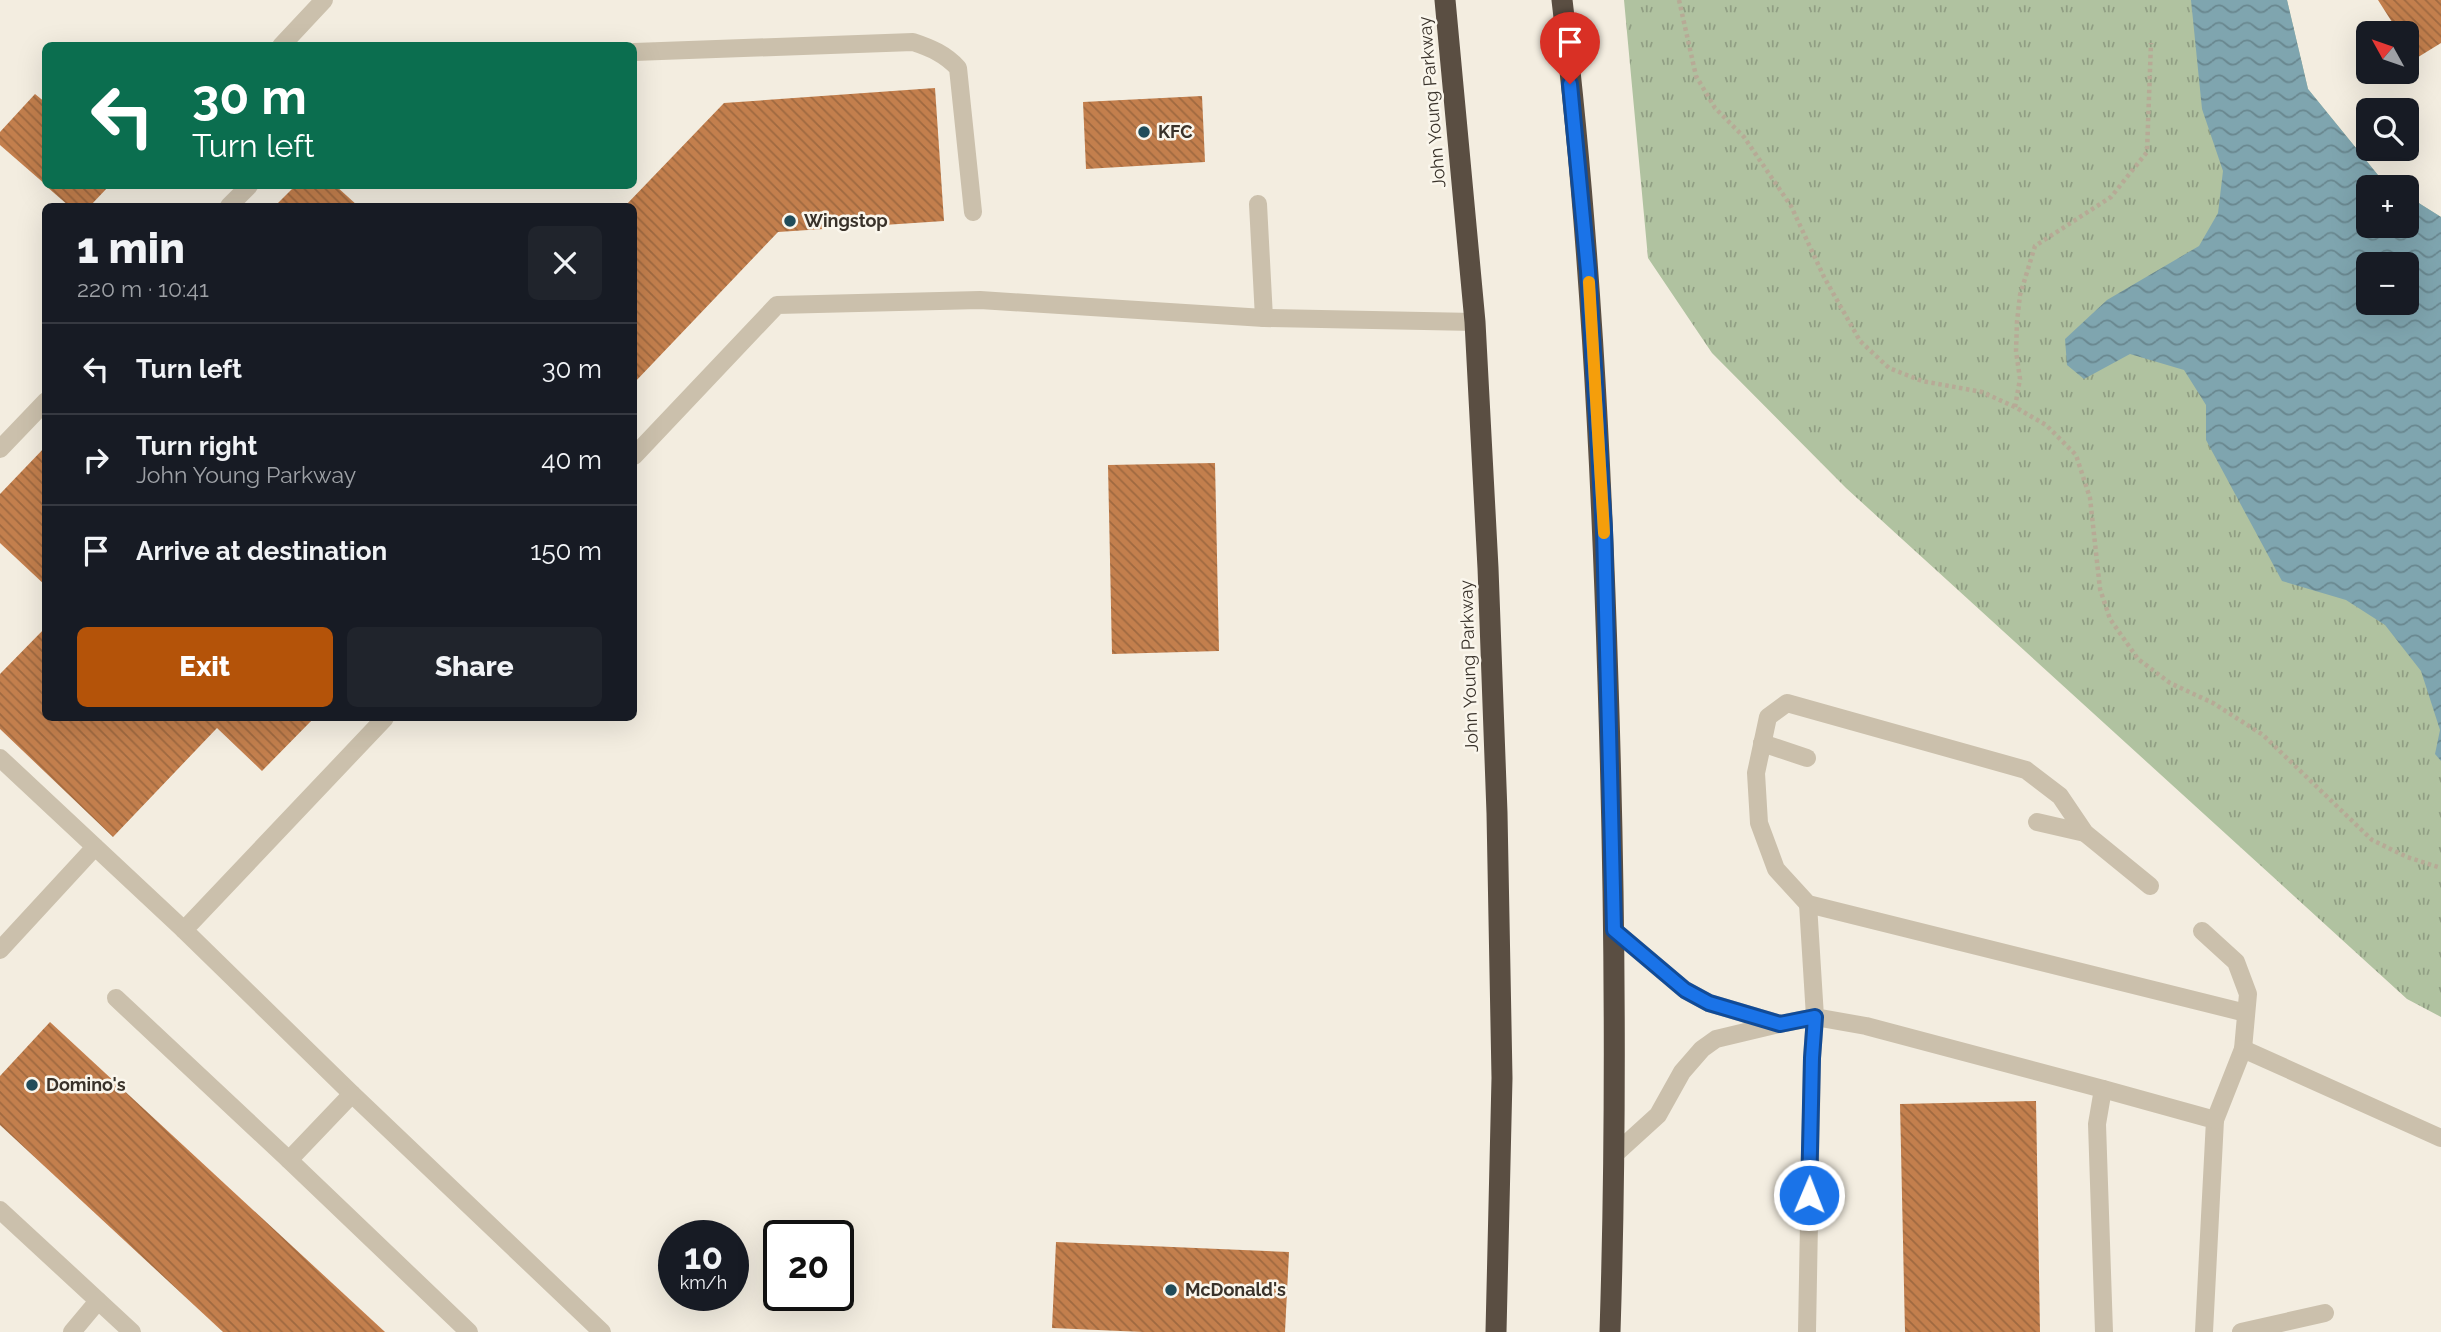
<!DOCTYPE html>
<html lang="en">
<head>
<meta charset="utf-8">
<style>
	body { margin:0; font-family:Raleway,sans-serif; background:#20242c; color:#f1f3f6; height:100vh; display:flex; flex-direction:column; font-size:26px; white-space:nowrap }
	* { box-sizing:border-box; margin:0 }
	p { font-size:23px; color:#9ea1a6 }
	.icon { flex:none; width:38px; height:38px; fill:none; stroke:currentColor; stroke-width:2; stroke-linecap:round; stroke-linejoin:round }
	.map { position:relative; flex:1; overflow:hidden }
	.sheet { position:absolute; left:42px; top:203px; width:595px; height:518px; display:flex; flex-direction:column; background:#171b24; border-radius:10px; box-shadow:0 7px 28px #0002 }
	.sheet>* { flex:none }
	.top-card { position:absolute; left:42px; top:42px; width:595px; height:147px; border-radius:10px; box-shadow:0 7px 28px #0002; background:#0b6e4f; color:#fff; overflow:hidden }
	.needle { width:46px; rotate:310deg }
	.fabs { position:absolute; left:2356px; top:21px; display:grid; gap:14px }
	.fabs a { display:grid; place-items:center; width:63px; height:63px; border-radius:10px; background:#171b24; box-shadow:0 7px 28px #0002; font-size:35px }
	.speed { position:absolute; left:658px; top:1220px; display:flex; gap:14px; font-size:35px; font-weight:700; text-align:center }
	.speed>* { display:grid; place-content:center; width:91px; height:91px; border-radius:50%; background:#171b24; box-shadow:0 7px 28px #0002; line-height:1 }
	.speed small { font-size:18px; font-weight:400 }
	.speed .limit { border:4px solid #111; border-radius:10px; background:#fff; color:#111 }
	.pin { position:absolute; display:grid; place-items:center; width:60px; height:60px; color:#fff; margin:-72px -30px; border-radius:50% 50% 50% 0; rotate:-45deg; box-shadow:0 0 7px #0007 }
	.pin .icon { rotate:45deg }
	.me { position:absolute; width:77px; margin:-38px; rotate:1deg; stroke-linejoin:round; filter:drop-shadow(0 0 5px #0008) }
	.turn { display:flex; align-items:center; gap:24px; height:147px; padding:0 35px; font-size:32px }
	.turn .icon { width:91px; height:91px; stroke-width:2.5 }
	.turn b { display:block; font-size:49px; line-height:60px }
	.round { display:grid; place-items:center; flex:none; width:74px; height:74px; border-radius:10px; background:#20242c }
	.summary { display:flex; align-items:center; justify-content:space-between; height:119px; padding:0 35px }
	h1 { font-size:42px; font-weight:800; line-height:52px }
	.action { display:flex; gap:14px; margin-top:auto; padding:14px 35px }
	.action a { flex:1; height:80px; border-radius:10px; background:#b45309; color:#fff; font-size:28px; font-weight:800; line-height:80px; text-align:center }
	.action a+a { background:#20242c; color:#f1f3f6 }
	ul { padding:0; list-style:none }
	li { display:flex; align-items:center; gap:21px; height:91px; padding:0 35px; border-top:2px solid #363941 }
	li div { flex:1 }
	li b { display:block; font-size:26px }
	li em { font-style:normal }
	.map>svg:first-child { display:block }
	.grass { fill:url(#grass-tufts); fill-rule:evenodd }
	.water { fill:url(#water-waves); fill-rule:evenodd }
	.building { fill:url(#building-back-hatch) }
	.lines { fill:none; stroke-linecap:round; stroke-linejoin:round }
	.path { stroke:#b7aa96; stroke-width:4.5; stroke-dasharray:3.5 3.5; stroke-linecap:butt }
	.lane { stroke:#cbc0ac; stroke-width:18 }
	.highway { stroke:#5a4e42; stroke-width:21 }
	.route-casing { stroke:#114b97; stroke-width:18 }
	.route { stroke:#1a73e8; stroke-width:12 }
	.slow { stroke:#f59e0b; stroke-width:12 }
	.poi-dot { fill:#204c5a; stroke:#faf6ec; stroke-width:2.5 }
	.labels { text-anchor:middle; stroke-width:5; stroke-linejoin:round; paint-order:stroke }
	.street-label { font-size:18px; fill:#39322a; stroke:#faf6ec }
	.poi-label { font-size:18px; font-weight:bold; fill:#39322a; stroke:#faf6ec; text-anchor:start }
</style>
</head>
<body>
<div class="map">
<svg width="2441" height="1332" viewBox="0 0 2441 1332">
	<defs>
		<pattern id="grass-tufts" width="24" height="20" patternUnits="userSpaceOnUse" patternTransform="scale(1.75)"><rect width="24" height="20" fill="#b0c2a0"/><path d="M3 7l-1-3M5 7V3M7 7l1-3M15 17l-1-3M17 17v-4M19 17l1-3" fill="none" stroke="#909e83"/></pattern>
		<pattern id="water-waves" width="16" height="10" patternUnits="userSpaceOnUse" patternTransform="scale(1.75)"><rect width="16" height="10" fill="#7fa5af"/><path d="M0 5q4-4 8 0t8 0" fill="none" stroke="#69878f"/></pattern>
		<pattern id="building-back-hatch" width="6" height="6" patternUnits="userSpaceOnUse" patternTransform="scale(1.75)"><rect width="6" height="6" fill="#c37f4d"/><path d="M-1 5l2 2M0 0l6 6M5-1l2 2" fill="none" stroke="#9f6940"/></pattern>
	</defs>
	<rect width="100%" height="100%" fill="#f3ede0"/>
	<path class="grass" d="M1624,0H2287L2308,89L2382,180L2394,187H2368V226H2406V195L2441,217V1017L2407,999L1846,488L1712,353L1648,258ZM2368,264H2406V303H2368Z"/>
	<path class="water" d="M2191,0H2287L2308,89L2382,180L2394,187H2368V226H2406V195L2441,217V761L2435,754L2440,730L2421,671L2385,625L2346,600L2282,581L2206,440V405L2184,370L2130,354L2084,379L2067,365L2065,339L2107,300L2199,246L2218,213L2223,171L2202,109ZM2368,264H2406V303H2368Z"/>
	<g class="building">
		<path d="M2378,0H2441V43L2415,59L2406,44V33H2399Z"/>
		<path d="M935,88L944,221L778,232L634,383V206H625L724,103Z"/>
		<path d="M35,94L46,103V185L0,145V132Z"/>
		<path d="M1202,96L1205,162L1086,169L1083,102Z"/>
		<path d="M46,186H109L90,206H69Z"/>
		<path d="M295,186H336L358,206H275Z"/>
		<path d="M46,446V586L0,543V494Z"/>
		<path d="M1215,463L1219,651L1112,654L1108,465Z"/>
		<path d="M46,627V718H314L262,771L217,728L113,837L0,729V674Z"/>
		<path d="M50,1022L385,1332H223L0,1125V1076Z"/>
		<path d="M2036,1101L2040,1332H1905L1900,1104Z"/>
		<path d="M1056,1242L1289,1252L1285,1332H1143L1052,1328Z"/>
	</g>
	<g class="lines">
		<g class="path">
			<path d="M1679,0L1696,76L1715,108L1744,137L1791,206L1824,277L1860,341L1889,368L1922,381L1982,392L2015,407L2046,425L2076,455L2090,498L2100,589L2110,619L2138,659L2170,683L2213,703L2263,735L2372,840L2407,857L2441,868"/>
			<path d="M2015,407L2020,379L2016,351L2017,322L2020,295L2035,246L2111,197L2147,152L2151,43"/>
		</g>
		<g class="lane">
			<path d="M281,46L324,0"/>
			<path d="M634,52L913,42C931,48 945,54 958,68L973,212"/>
			<path d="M1258,204L1264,318"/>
			<path d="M229,206L249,186"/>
			<path d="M0,449L46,401"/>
			<path d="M634,456L777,305L980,300L1264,318L1475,322"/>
			<path d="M385,718L184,930L352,1094L602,1332"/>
			<path d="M1762,743L1807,758"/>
			<path d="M0,758L184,930"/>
			<path d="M2037,822L2085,833"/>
			<path d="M2150,886L2085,833L2060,796L2026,770L1787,703L1768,717L1756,773L1759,823L1776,869L1808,904L2246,1013"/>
			<path d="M1614,930L1685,990L1709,1003L1780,1024L1815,1017L1808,904"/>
			<path d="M2202,931L2236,962L2248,994L2243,1049"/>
			<path d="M0,950L95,847"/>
			<path d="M116,998L289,1160L352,1094"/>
			<path d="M2103,1089L2215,1120L2204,1332"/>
			<path d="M2215,1120L2243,1049L2441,1138"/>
			<path d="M1614,1155L1658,1115L1682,1072L1702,1049L1716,1039L1779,1024"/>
			<path d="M289,1160L469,1332"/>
			<path d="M0,1210L132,1332"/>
			<path d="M72,1332L98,1301"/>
			<path d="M1807,1332L1812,1058L1815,1017L1866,1026L2103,1089L2097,1124L2104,1332"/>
			<path d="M2241,1332L2325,1313"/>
		</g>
		<g class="highway">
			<path d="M1445,0L1475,322L1488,568L1497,813L1502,1078L1496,1332"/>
			<path d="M1562,0C1589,226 1601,454 1608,682C1615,899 1617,1115 1610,1332"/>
		</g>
	</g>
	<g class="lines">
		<defs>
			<path id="route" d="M1570,84L1588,271L1604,530L1614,930L1685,990L1709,1003L1780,1024L1815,1017L1812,1058L1809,1195"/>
		</defs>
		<use href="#route" class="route-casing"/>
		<use href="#route" class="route"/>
		<path class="slow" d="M1589,282L1604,533"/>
	</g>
	<g class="poi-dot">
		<circle cx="1144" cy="132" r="7"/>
		<circle cx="790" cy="221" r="7"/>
		<circle cx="32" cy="1085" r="7"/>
		<circle cx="1171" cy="1290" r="7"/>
	</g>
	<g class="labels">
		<g class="street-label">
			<text transform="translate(1432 102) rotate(-95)" y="6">John Young Parkway</text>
			<text transform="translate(1469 666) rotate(-92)" y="6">John Young Parkway</text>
		</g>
		<g class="poi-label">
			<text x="1158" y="138">KFC</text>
			<text x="804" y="227">Wingstop</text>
			<text x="46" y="1091">Domino's</text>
			<text x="1185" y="1296">McDonald's</text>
		</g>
	</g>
</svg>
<div class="fabs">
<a><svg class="needle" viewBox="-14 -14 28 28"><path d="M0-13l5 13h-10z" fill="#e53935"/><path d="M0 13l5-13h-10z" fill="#9ea1a6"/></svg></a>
<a><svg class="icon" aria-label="search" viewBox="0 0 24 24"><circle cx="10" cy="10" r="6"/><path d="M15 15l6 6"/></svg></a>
<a>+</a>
<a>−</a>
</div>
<div class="speed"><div>10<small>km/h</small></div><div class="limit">20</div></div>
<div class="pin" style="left:1570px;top:84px;background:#d93025"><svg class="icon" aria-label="arrive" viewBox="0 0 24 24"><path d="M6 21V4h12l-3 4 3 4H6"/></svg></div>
<svg class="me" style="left:1809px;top:1195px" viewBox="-20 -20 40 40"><circle r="17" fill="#1a73e8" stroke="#fff" stroke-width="3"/><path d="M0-11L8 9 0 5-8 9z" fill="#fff"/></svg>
<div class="top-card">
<div class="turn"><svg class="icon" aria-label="left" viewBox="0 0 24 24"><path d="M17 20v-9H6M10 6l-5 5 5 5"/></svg><div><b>30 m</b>Turn left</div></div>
</div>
<section class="sheet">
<div class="summary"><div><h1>1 min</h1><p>220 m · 10:41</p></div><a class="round"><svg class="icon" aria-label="close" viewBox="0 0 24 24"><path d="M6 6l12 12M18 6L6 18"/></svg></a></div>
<ul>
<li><svg class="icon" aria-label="left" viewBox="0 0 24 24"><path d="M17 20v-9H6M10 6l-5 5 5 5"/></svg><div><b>Turn left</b></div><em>30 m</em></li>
<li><svg class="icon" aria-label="right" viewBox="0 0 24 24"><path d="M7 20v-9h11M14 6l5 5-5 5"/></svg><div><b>Turn right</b><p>John Young Parkway</p></div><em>40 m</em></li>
<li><svg class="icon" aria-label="arrive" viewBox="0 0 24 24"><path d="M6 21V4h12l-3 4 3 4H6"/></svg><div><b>Arrive at destination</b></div><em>150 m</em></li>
</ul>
<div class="action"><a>Exit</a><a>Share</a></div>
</section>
</div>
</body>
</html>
